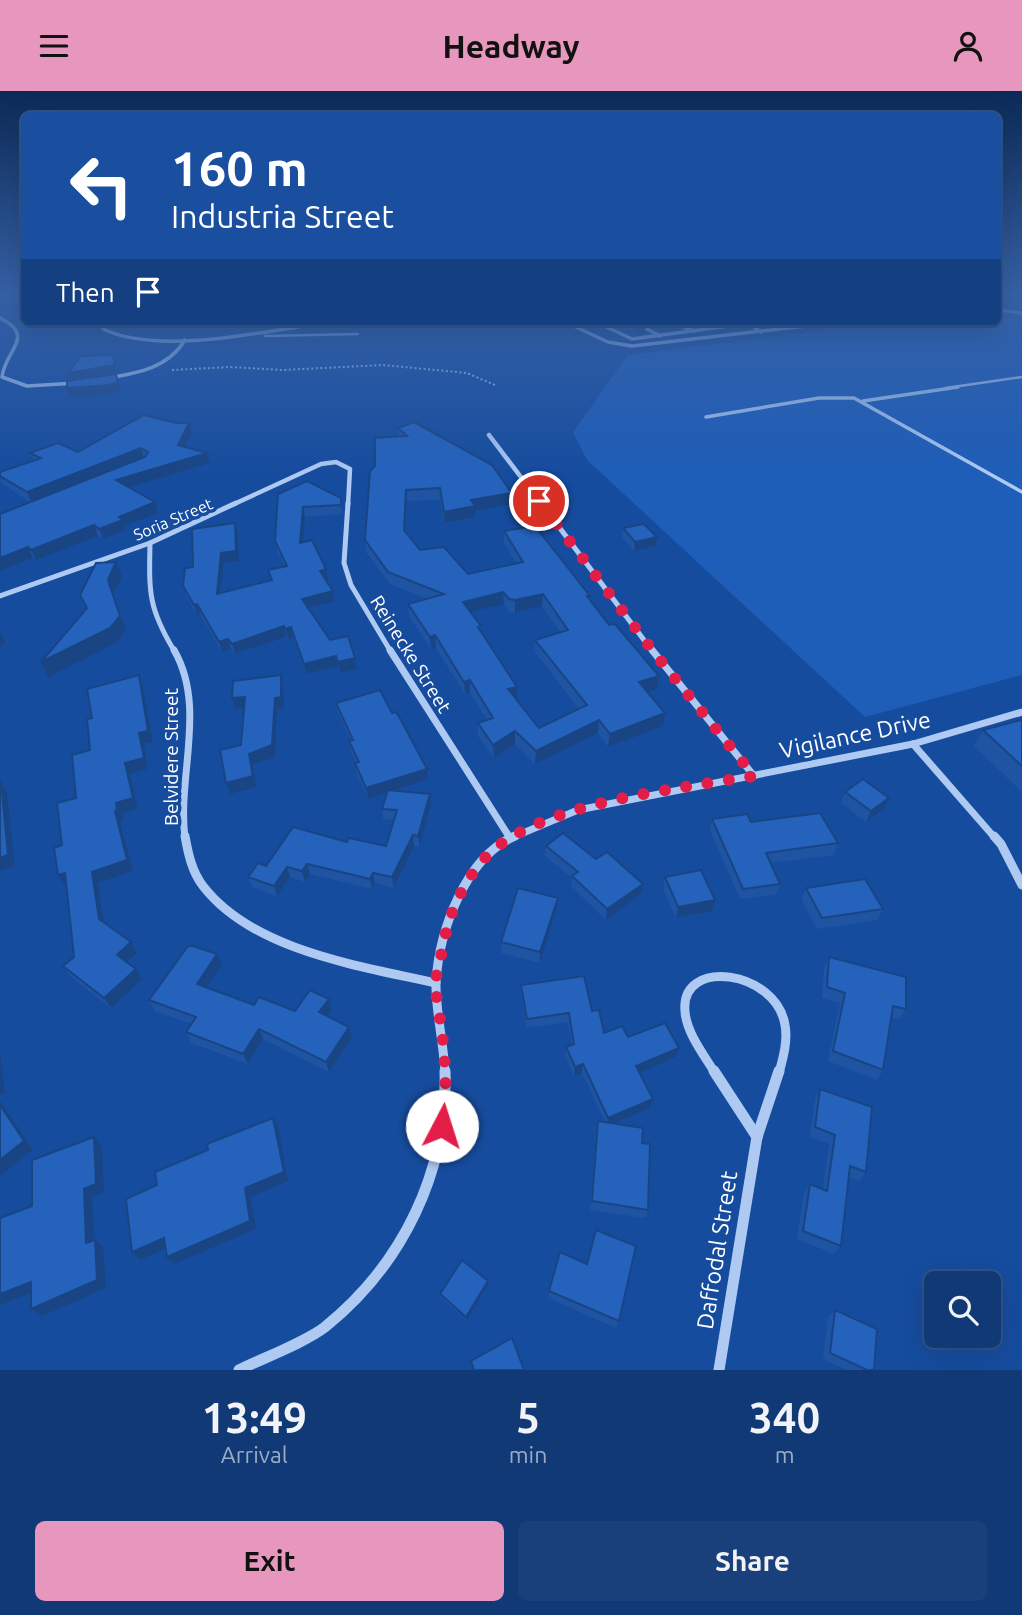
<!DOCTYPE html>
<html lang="en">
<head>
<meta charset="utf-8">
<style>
	body { margin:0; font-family:Ubuntu,sans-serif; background:#19407b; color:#f1f3f6; height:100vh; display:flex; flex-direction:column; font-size:26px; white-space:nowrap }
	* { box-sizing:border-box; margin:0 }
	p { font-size:23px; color:#9cacc5 }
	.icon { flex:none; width:38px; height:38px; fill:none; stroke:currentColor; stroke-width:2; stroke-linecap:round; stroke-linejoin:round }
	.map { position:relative; height:1279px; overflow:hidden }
	.side { display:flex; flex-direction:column; background:#103976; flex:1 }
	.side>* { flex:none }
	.banner { position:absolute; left:21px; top:21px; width:980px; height:214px; border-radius:10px; box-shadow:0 7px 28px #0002,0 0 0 2px #305388; background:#1a4fa0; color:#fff; overflow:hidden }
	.buttons { position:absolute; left:924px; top:1180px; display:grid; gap:14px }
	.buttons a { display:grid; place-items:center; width:77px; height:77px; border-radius:10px; background:#103976; box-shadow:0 7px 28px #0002,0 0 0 2px #305388; font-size:35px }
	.pin { position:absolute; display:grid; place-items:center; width:60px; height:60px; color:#fff; margin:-30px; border:4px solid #fff; border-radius:50%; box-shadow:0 2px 7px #0007 }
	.me { position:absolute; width:77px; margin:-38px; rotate:5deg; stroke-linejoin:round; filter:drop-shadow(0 0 5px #0008) }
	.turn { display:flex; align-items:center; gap:24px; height:147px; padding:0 35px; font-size:32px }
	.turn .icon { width:91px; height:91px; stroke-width:2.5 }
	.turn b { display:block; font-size:49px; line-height:60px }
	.then { display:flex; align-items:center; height:66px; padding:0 35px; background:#0003; gap:14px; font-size:26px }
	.eta { display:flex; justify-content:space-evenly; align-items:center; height:119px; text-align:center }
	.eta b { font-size:42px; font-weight:700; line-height:49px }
	.primary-button { display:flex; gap:14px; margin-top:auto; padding:14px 35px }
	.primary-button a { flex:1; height:80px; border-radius:10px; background:#e797bd; color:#111; font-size:28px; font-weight:700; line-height:80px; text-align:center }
	.primary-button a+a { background:#19407b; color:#f1f3f6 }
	header { display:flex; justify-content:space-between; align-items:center; height:91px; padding:0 35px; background:#e797bd; color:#111; font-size:32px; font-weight:700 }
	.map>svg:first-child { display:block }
	.green { fill:#1e5db8 }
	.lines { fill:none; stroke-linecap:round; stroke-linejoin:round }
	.path { stroke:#aecaf3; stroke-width:2; stroke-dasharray:2 2.5; stroke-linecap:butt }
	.service-far1 { stroke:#aecaf3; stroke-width:2.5 }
	.service { stroke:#aecaf3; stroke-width:3.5 }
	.minor-far5 { stroke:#aecaf3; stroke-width:3.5 }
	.minor-far4 { stroke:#aecaf3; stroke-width:4.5 }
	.minor-far3 { stroke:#aecaf3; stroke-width:5 }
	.minor-far2 { stroke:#aecaf3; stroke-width:7 }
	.minor-far1 { stroke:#aecaf3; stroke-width:9 }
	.minor { stroke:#aecaf3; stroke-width:11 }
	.wall { fill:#1f54a2; fill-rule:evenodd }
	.shaded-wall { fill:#194584 }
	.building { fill:#2462bc; stroke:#194584; stroke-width:2; fill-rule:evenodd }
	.route { stroke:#e11d48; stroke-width:12; stroke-dasharray:0 21.6 }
	.labels { text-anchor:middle; stroke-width:7; stroke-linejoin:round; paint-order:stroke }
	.far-street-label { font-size:16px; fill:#fff; stroke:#164c9e }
	.street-label { font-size:19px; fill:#fff; stroke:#164c9e }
	.near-street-label { font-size:23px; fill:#fff; stroke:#164c9e }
</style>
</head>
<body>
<header><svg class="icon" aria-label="menu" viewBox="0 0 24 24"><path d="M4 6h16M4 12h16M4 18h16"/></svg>Headway<svg class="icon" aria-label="person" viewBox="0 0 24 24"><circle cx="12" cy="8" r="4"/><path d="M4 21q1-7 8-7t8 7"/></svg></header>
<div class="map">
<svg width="1022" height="1279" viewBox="0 0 1022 1279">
	<rect width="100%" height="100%" fill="#164c9e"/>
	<path class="green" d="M998,221L1022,225V584L865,626L587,369L573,341L628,264L887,231H998Z"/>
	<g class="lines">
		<path class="path" d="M172,279L230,276L282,279L383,274L467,282L495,294"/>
		<g class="service-far1">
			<path d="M265,245L358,243"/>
			<path d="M946,297L1022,286"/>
		</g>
		<g class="service">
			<path d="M863,310L958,296"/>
			<path d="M706,326L819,307H854L1022,401"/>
		</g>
		<g class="minor-far5">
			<path d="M998,219L1022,222"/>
			<path d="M0,227C37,245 5,259 2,286L27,295L76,292"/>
			<path d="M105,231L103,238C160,265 266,240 328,231"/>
			<path d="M565,231L608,251L632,255L841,231"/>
			<path d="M596,231L632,248L721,236L707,231"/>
			<path d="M634,231L660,245"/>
			<path d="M671,231L694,240"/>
			<path d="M721,236L748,232L761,241"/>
			<path d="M108,287C138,282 168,277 185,249"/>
		</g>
		<g class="minor-far4">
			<path d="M489,344L542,414"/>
			<path d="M232,414L321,373L336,371L350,378L348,414"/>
		</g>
		<g class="minor-far3">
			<path d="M348,412L344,472L351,494L391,561"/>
			<path d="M541,412L653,561"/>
			<path d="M150,452C149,501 148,517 175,561"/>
			<path d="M0,505L150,452L236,412"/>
		</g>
		<g class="minor-far2">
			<path d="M174,559C207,616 177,685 185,747"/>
			<path d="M390,559L510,747"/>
			<path d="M652,559L754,685"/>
			<path d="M913,653L995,747"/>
			<path d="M511,747L578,719L913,653L1022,621"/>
		</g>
		<g class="minor-far1">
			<path d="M185,745C188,762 192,781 203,795C253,860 361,875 436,892"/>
			<path d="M994,745L1001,753L1022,794"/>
			<path d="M445,982C444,953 435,918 436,891C439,841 465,766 515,745"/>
			<path d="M715,982C704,964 686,941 685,920C680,866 776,879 785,934C788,950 783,967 779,982"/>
		</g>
		<g class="minor">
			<path d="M714,980L757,1046"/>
			<path d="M757,1046L779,980"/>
			<path d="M239,1279C263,1267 304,1252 325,1236C403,1173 448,1080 445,980"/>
			<path d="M719,1279L757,1046"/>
		</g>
	</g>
	<g class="wall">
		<path d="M0,205H24V215L15,209L0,213Z"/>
		<path d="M423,231H472L447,236H423Z"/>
		<path d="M611,231H677L676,238L660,240L643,232L645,242L634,243Z"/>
		<path d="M683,231H702L701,234L694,235Z"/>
		<path d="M398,337L512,402V413L475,420V426L444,432L440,409L407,410L406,440L420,459L468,483L517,473L504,452V440L590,505V510L609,534L659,585L657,598L647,601L663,635L608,656L598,642L535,673L515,653L494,667L478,645V632L487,629L470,602L465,603L436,557L431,558L409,525L408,513L427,508L390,493L366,461L365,449L399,346ZM504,513L509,521L515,522L542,515L561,542L535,549V561L579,618L539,637L516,609L481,541V535L471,521Z"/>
		<path d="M192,341L185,356L207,362L210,372L129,396L155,411L158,422L125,435L127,439L103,448L98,445L36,469L33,467L0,480V423L30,411L1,392L0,381L34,370L30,362L78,361Z"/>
		<path d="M278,403L341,407L342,423L305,426L302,451L326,478L328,488L326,489L333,500L335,510L308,517L330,549L355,567L357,578L340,582L338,575L306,583L293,546L288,548L286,546L235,563L231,558L222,561L200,523L197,524L186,505L183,495L193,476L235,432L238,441L239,470L224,472L221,502L270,489L268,479L285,476L277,460L275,450Z"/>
		<path d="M623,437L657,446L656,455L634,460L622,446Z"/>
		<path d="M143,595L153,651L144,653L148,678L130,683L138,718L122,723L123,730L120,731L133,780L98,792L104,832L131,851L137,862L127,872L142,889L111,917L71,886L63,875L74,866L67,795H65L62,754L90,659L92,627Z"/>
		<path d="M336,612L392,622L427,678L428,688L394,699L431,714L420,755H414L394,797L375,792L372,798L310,783L305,791L290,786L277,805L252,796L248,786L266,775L347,751L386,755L394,729L383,728L382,718L387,701L368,708L357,683L355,672H357L351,661L349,650H351L338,622Z"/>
		<path d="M1022,630V701L974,655L983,639Z"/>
		<path d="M845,701L889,707L884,718L866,731L841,712Z"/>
		<path d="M712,728L751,731L838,752L834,764L770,772L780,793L776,804L740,808L710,739Z"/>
		<path d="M546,755L596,768L643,793L641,803L606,829L571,795L572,787L545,765Z"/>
		<path d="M665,786L712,820L676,827L663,797Z"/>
		<path d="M806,797L883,818L877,829L817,838L801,808Z"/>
		<path d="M557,818L540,872L501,862V851Z"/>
		<path d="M829,866L906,918L899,929L891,926L883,979L877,989L828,970L840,912L822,907L824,876Z"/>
		<path d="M222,874L207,896L254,914L295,920L329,908L332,918L327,925L352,946L329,981L263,948L248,973L191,952L186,941L192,933L155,920L149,909Z"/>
		<path d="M521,894L592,920L604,942L679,957L676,966L639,981L653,1008L650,1017L613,1032L642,1052L648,1119L645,1127L590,1119L596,1039L598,1030L605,1031L582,982L574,985L565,965L566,956L572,954L568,931L527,937L521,903Z"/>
		<path d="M820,998L866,1081L859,1090L849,1086L841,1155L834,1163L797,1148L804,1102L810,1093L823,1098L829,1053L810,1046L815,1007Z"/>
		<path d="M488,1194L467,1229L440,1206V1203Z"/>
		<path d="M549,1200L619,1230L616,1237L548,1207Z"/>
		<path d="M835,1219L874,1279H847L823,1268L828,1226Z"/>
	</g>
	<g class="shaded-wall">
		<path d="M5,205H13L15,209L0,213V206Z"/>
		<path d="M447,231H472L447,236Z"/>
		<path d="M661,231H677L676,238L660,240Z"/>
		<path d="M694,231H702L701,234L694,235Z"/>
		<path d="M646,233L645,242L634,243L635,235Z"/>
		<path d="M113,264L116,272L118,283H116L121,299L112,303L71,306L67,297L71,290L68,282Z"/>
		<path d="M189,332L192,341L181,364L178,354Z"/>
		<path d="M141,357L144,367L31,411L27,401Z"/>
		<path d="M207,362L210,372L120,399L116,389Z"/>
		<path d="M406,399L407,410L405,450L404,439Z"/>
		<path d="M512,402V413L475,420V426L444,432V421L471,409Z"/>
		<path d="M155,411L158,422L125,435L127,439L103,448L99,438L119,426Z"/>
		<path d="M303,416L305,426L302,462L300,452Z"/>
		<path d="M235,432L238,441L239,470L224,472L219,513L217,503L221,462Z"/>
		<path d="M94,434L98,445L36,469L31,459Z"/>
		<path d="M657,446L656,455L634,460L635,451Z"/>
		<path d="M28,456L33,467L0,480V467Z"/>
		<path d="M116,471L122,485L113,504L126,539L116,552L48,586L41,571L110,537L108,489Z"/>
		<path d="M326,478L328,488L322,490L320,480Z"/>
		<path d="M333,500L335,510L304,518L302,508Z"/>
		<path d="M503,501L504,513L463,523V511Z"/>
		<path d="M543,503L542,515L515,522V509Z"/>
		<path d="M197,513L200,523L197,524L194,514Z"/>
		<path d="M284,535L286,546L235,563L232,553Z"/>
		<path d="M291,536L293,546L288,548L285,538Z"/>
		<path d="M0,541L5,550L0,557Z"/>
		<path d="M435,544L436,557L431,558L430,546Z"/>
		<path d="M228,548L231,558L222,561L219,551Z"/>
		<path d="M336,565L338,575L306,583L304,573Z"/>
		<path d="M355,567L357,578L340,582L338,571Z"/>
		<path d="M139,584L143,595L153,651L144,653L148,678L130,683L138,718L122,723L123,730L120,731L133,780L98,792L105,839L99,828L92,781L115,720L125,672L139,642Z"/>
		<path d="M281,584L283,595L284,617L277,618L275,666L252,674L257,696L230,703L226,692L275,607Z"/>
		<path d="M659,585L657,598L638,604L639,591Z"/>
		<path d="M470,589V602L465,603L464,591Z"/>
		<path d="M517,596V609L508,598Z"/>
		<path d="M245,606L248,617L236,618L232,607Z"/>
		<path d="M665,622L663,635L608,656L610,643Z"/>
		<path d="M599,629L598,642L535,673L536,660Z"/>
		<path d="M515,640V653L494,667L493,654Z"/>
		<path d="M427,678L428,688L368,708L366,697Z"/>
		<path d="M1,691L7,702L15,775L0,780Z"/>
		<path d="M430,703L431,714L420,755L418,745Z"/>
		<path d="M889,707L884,718L866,731L871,720Z"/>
		<path d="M413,744L414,755L394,797L392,786Z"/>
		<path d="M307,773L310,783L305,791L302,780Z"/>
		<path d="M287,776L290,786L277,805L274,795Z"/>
		<path d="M65,782L72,793L65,795L58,784Z"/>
		<path d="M373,782L375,792L372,798L370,788Z"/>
		<path d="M643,793L641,803L606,829L607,818Z"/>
		<path d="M558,807L557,818L540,872V861Z"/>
		<path d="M715,809L712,820L676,827L678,816Z"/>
		<path d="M131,851L137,862L123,875L117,864Z"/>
		<path d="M217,863L222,874L202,903L197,893Z"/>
		<path d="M136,878L142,889L111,917L104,907Z"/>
		<path d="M329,908L332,918L323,931L319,921Z"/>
		<path d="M349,936L352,946L329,981L326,971Z"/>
		<path d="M259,938L263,948L248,973L243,963Z"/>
		<path d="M679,957L676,966L634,984L636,975Z"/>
		<path d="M0,961L5,1002L0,1004Z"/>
		<path d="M583,973L582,982L574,985L575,976Z"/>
		<path d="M653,1008L650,1017L607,1035L608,1027Z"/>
		<path d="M0,1010L33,1059L0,1085Z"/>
		<path d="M273,1027L278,1036L288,1090L250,1106L256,1138L174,1173L167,1166L245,1097Z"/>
		<path d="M94,1046L102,1055L104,1101L92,1106L95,1160L86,1152L84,1098Z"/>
		<path d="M164,1147L171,1155L140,1169L132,1161Z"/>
		<path d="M95,1149L103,1156L106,1197L42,1225L31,1218Z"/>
		<path d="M488,1190V1194L467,1229L466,1226Z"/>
		<path d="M31,1191L41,1198L0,1214V1203Z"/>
	</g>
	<g class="building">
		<path d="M16,205H24V210Z"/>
		<path d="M628,231H642L646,233L635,235Z"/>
		<path d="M113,264L115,274L68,282L81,265Z"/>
		<path d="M116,283L118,291L109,294L67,297V290Z"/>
		<path d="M144,324L176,332H189L178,354L207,362L116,389L155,411L119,426L123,429L99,438L94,434L31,459L28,456L0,467V423L145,366L148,361L141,357L27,401L0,385V381L41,367L30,362L58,352L78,361Z"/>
		<path d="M414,331L492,374L512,402L471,409L475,415L444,421L440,397L406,399L404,439L420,459L444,456L468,483L523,471L504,440L535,435L590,505H587L609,534L615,533L659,585L639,591L665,622L610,643L599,629L536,660L515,640L493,654L478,632L493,627L470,589L464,591L435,544L430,546L408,513L444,503L388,481L365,449L370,380L375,375V347L407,345L398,337ZM503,501L509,508L515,509L543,503L568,539L535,549L587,614L539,637L508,598L517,596L478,536L481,535L463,511Z"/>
		<path d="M307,390L341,407V414L303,416L300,452L312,449L326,478L320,480L333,500L302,508L330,549L348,545L355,567L338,571L336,565L304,573L291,536L285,538L284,535L232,553L228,548L219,551L197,513L194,514L183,495L185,477L193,476L192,438L235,432L236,460L221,462L217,503L272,489L268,479L287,475L275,450L278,403Z"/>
		<path d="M644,433L657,446L635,451L623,437Z"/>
		<path d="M116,471L108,489L120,525L110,537L41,571L87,517L80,504L96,472Z"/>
		<path d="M139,584L148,640L139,642L144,667L125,672L133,707L116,712L117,719L115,720L127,769L92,781L99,828L131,851L117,864L136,878L104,907L63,875L74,866L65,782L58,784L54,757L62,754L57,712L76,707L72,664L90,659L87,628L92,627L87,598Z"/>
		<path d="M281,584V606L275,607L272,654L249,663L253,685L226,692L220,659L241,654L245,606L232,607L233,590Z"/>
		<path d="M380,599L392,622L396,621L402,631L427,678L366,697L355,672L359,671L349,650L353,649L336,612Z"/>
		<path d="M1021,629L1022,630V675L983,639Z"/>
		<path d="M863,688L889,707L871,720L845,701Z"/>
		<path d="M0,691H1L8,764L0,767Z"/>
		<path d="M388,699L430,703L418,745L413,744L392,786L373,782L370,788L307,773L302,780L287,776L274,795L248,786L258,772L266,775L293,736L347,751L349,747L386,755L397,719L382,718Z"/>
		<path d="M820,722L838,752L766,762L780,793L743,798L712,728L747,723L751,731Z"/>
		<path d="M563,742L596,768L607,761L643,793L607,818L572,785L578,781L546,755Z"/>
		<path d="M701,779L715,809L678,816L665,786Z"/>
		<path d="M865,788L883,818L822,827L806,797Z"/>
		<path d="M518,797L558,807L540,861L501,851Z"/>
		<path d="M188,855H193L217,863L197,893L254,914L259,906L295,920L310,899L329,908L319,921L349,936L326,971L259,938L243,963L186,941L196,926L149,909Z"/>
		<path d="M829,866L906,886V918L893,915L883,979L833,960L845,902L827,896Z"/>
		<path d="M584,885L592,920L599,919L604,942L622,935L628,946L665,932L679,957L636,975L653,1008L608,1027L583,973L575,976L566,956L574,953L569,922L527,928L521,894Z"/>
		<path d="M820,998L872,1016L866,1081L850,1075L841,1155L803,1140L810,1093L827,1100L835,1044L815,1036Z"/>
		<path d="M0,1014L24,1050L0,1069Z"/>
		<path d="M273,1027L284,1081L245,1097L250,1130L167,1166L164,1147L132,1161L126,1108L157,1094L155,1081L208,1059L207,1053Z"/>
		<path d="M598,1030L643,1037L642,1052L650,1053L648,1119L592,1110Z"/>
		<path d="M94,1046L96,1093L84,1098L86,1152L95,1149L97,1189L31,1218V1191L0,1203V1127L32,1115V1069Z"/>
		<path d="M596,1139L636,1155L619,1230L549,1200L560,1161L587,1173Z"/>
		<path d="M462,1169L488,1190L466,1226L440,1203Z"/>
		<path d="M835,1219L877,1238L874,1279H867L830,1262Z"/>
		<path d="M512,1247L524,1279H474L471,1270Z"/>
	</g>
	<linearGradient id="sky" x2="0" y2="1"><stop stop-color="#0c2a57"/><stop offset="0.53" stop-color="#3661a6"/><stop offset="1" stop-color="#3661a6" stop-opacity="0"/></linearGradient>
	<rect width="1022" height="384" fill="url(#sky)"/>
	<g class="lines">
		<path class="route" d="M442,1035C448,1002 445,967 441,934C439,920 435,905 436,891C436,881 440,870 442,860C448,826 460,796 483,769C534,711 680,698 754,685L656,564L539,410"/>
	</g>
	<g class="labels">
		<g class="far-street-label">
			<text transform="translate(173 428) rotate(-23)" y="6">Soria Street</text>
		</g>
		<g class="street-label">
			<text transform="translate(411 563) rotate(58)" y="7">Reinecke Street</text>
			<text transform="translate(171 666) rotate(-90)" y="7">Belvidere Street</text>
		</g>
		<g class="near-street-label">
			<text transform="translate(855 644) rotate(-12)" y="8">Vigilance Drive</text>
			<text transform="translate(717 1159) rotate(-81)" y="8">Daffodal Street</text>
		</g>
	</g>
</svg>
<div class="buttons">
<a><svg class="icon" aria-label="search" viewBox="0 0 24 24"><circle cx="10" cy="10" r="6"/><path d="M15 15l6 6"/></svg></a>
</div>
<div class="pin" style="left:539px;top:410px;background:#d93025"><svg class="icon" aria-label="arrive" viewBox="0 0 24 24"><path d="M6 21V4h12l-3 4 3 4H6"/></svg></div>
<svg class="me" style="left:442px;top:1035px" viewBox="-20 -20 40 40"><circle r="19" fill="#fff"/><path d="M0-13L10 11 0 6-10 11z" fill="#e11d48"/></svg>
<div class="banner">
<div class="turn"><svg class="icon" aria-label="left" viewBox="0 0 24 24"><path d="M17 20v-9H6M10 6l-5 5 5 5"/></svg><div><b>160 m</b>Industria Street</div></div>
<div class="then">Then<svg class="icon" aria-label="arrive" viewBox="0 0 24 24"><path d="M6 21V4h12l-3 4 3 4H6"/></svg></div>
</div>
</div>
<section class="side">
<div class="eta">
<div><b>13:49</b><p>Arrival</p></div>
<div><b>5</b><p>min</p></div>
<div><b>340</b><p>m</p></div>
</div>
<div class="primary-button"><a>Exit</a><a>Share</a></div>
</section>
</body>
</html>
